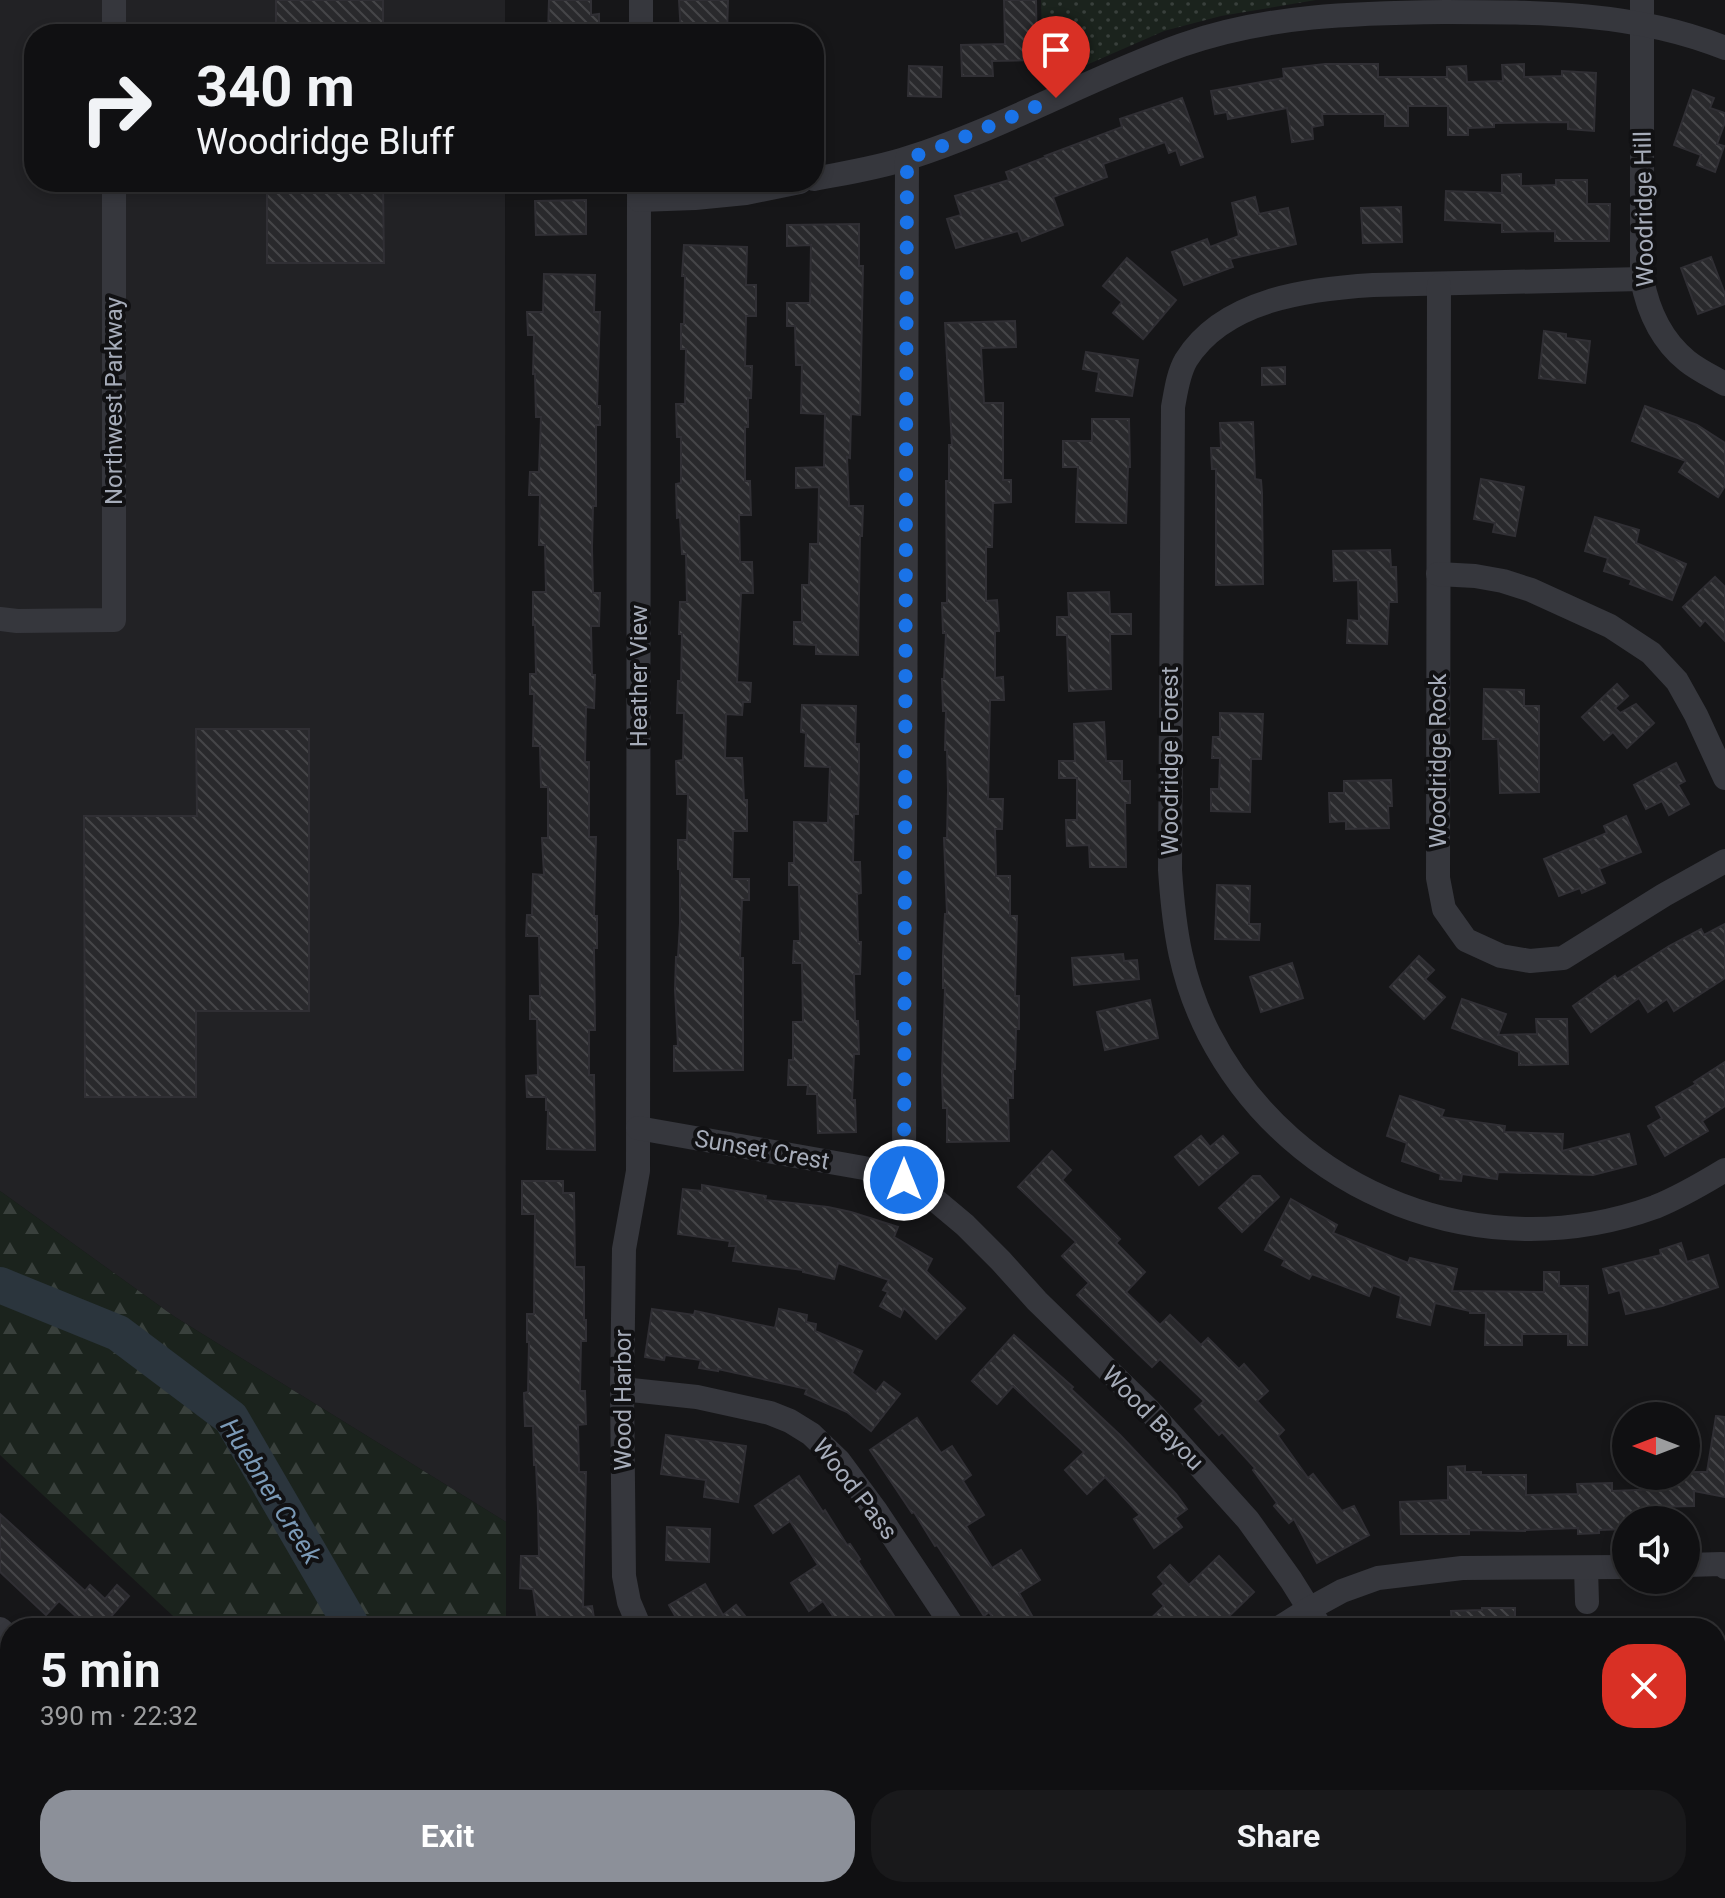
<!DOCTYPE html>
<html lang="en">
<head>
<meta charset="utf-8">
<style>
	body { margin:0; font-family:Roboto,sans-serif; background:#19191b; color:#f1f3f6; height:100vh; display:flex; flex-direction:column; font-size:30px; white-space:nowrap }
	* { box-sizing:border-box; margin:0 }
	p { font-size:26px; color:#9c9d9f }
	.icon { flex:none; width:44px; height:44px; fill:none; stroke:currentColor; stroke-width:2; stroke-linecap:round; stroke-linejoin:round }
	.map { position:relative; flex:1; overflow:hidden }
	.side { position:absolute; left:0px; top:1618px; width:1726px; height:280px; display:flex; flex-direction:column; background:#101012; border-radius:32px 32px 0 0; box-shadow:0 4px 12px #0003,0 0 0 2px #303032 }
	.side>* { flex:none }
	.hud { position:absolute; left:24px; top:24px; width:800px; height:168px; border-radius:32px; box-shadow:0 4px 12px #0003,0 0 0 2px #303032; background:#101012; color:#f1f3f6; overflow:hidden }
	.needle { width:52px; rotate:270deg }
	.controls { position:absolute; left:1612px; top:1402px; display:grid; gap:16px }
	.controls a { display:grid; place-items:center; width:88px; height:88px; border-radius:50%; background:#101012; box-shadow:0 4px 12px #0003,0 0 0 2px #303032; font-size:40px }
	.pin { position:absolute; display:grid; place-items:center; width:68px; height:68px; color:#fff; margin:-82px -34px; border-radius:50% 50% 50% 0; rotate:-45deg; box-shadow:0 0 8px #0007 }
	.pin .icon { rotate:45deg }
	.me { position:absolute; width:88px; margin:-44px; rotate:0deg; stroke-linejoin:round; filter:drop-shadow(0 0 6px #0008) }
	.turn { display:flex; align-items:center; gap:28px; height:168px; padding:0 40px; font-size:36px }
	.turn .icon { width:104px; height:104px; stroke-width:2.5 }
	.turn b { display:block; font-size:56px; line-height:68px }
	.round { display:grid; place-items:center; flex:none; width:84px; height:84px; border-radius:32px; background:#19191b }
	.headline { display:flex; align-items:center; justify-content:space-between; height:136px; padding:0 40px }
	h1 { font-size:48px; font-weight:700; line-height:60px }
	.primary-button { display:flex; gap:16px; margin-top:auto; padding:16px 40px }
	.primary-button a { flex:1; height:92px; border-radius:32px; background:#8c9099; color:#fff; font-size:32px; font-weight:700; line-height:92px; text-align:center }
	.primary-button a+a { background:#19191b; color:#f1f3f6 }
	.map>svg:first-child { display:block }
	.built { fill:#222225 }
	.forest { fill:url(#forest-firs) }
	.park { fill:url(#park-dots) }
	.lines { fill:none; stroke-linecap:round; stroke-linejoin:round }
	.stream { stroke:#2b353d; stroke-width:6 }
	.river { stroke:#2b353d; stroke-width:36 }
	.building { fill:url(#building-back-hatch); stroke:#302f34; stroke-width:2 }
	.street { stroke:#36373d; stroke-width:24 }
	.route { stroke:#1a73e8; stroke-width:14; stroke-dasharray:0 25.2 }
	.labels { text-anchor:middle; stroke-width:8; stroke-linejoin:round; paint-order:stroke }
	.street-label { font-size:24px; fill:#a6acb9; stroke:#111113 }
	.water-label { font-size:26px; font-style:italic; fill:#7b9ab7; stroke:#111113 }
</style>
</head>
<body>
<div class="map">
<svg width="1725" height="1898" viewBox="0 0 1725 1898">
	<defs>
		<pattern id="forest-firs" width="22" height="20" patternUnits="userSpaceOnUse" patternTransform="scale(2)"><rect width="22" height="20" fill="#1b231d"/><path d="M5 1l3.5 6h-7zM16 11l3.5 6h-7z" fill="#39403c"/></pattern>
		<pattern id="park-dots" width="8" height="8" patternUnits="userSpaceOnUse" patternTransform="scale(2)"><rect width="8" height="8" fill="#1b231d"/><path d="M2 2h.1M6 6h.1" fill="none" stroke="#39403c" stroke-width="1.8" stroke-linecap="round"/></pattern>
		<pattern id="building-back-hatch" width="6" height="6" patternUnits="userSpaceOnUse" patternTransform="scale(2)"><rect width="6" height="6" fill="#29292c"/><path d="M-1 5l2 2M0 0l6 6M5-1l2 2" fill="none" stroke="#454548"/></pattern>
	</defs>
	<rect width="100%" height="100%" fill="#161618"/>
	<path class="built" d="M0,0H505V34H34V182H505L506,1522L175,1317L0,1191Z"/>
	<g class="forest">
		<path d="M0,1191L175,1317L506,1522V1628H186L0,1455Z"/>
		<path d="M1725,1648V1898H1617L1592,1888H1716V1658L1721,1655Z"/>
		<path d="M371,1888H694L702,1898H377Z"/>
	</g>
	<path class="park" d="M1041,0H1316L1221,16L1164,31L1043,84Z"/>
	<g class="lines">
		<path class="stream" d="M1270,1888L1272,1898"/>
		<g class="river">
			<path d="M0,1285L118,1333L231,1418L353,1628"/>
			<path d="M544,1888L552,1898"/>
		</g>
	</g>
	<g class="building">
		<rect x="276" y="0" width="107" height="34"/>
		<path d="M549,0H591V15L599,14V34H548Z"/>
		<path d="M679,0H728L727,34H681Z"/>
		<path d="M1004,0H1036L1037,60L992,61L993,76H962L961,45L1005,44Z"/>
		<path d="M1325,64H1378V77H1447V67L1466,66L1467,82L1503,81L1502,65L1524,64V77L1562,76V71L1596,73L1594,131L1568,129V122L1494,123V127L1468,128V135H1448V106H1408V126H1385V114H1322L1323,125L1312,127L1313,139L1292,142L1287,108L1228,119L1227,112L1215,114L1211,91L1284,78L1283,69Z"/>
		<path d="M909,66L942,67L941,97L908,96Z"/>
		<path d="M1693,90L1714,98L1710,108L1725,113V122L1717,144L1724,146L1715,172L1697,165L1701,155L1674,145Z"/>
		<path d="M1182,98L1203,157L1181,165L1176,150L1169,153L1165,142L1103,164L1107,177L1053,197L1063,225L1022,241L1018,231L956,248L947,219L961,215L955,196L1009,180L1006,172L1046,157L1045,156L1122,127L1120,119Z"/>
		<path d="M1521,174V186L1556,185V180H1587V204H1610L1609,241H1555V231L1502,232V223L1445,220L1446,191L1502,193V175Z"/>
		<path d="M267,182H383L384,263H267Z"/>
		<path d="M1255,197L1259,214L1288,208L1296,244L1230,259L1233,267L1184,285L1172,252L1207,239L1210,247L1239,236L1232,203Z"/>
		<path d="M586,200V234L536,235L535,201Z"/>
		<path d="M1401,207L1402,242L1363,243L1361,208Z"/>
		<path d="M859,224V266H863L860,415L851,414L850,458L847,457L849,506H863L862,536H860L858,655L816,654V645L794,644V622H802V585H809L810,544H818L819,487L796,488V468L824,467L825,414L801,413L802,365H796L795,326H787V303H810L811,245L787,246V225Z"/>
		<path d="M684,245L747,247L746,285H756V316H746L745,366H752L751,398H748V427H745V481H750L751,515H739L740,562H752L753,593H741L737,682L751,683L750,702H743L742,715L726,714L725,758H742L744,800H747V831H733L732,879H749V900H742L740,958H743V1070L674,1071V1046H678L675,990L676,957H678L680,923V869H678V840H687L688,794H677L676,761L683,760L684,713H677L678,681H681L682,634H679L680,602H687L686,554H682L680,517L677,518L676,484L681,483V437H677L676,404H685L686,349H681V324H684L685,276H682Z"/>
		<path d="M1711,257L1725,294V304L1698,314L1681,268Z"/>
		<path d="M1127,258L1176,300L1143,339L1113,313L1122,302L1103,286Z"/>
		<path d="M544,274L595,275L594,312H600L597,406H600V425H596V506H593L592,547L593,593H600L599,626H591L592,675H595L594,708L586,707L585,762H589V837H596L594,916H597V948H594L595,1030H589V1075H594L595,1150L547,1149L548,1110H546V1097H527L526,1076L538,1075L537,1019H530V996H540L539,936H526L527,915H532L533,874L544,875L542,838H548V787H541L540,746H533L534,694H530V674H536L535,625H533V592H546L545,545H539L540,495H529L530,472H539L541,417H536L535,374H533L534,335H528L527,312H543Z"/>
		<path d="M1015,321L1016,347L981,348L984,403H1003V480H1011V502L993,503L992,547H986V601L997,600L999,631H995V678L1003,677L1004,700H990L988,799H1003L1002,829H995L996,876H1010V916H1017L1015,996H1019V1029H1016L1015,1069H1013V1098H1008L1009,1141L947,1142V1108H943L942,1073L945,988H943V955L945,914H947L944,838H947L948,790L947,750H945L946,711H943L942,679H944L946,633H943L942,603H947L946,481H949V445H952L945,323Z"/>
		<path d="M1544,331L1566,334V338L1590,341L1585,383L1539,378Z"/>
		<path d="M1086,352L1138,360L1132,396L1096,391L1099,372L1083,369Z"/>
		<path d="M1285,367V384L1262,385V368Z"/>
		<path d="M1645,406L1697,425L1725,443V486L1718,497L1679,472L1686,461L1632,441Z"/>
		<path d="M1092,419H1129L1130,467H1128L1126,523L1076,522L1078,467H1063V441H1092Z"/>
		<path d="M1253,422L1255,479L1261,480L1262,493L1263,584L1216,585V469H1212L1211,448H1221L1220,423Z"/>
		<path d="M1481,479L1524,487L1515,536L1493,532L1495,523L1474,519Z"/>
		<path d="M1595,517L1639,530L1636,543L1686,564L1672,600L1630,584L1632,580L1604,571L1608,558L1585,551Z"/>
		<path d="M1390,550L1391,567H1396L1397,602H1389L1387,644L1347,643L1348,620L1359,621L1358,580L1334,581L1333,551Z"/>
		<path d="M1715,577L1725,587V641L1705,620L1700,626L1683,607Z"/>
		<path d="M1109,592L1110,614H1131V634H1110L1111,689L1069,691L1067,635H1057V617H1069L1068,593Z"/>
		<path d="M1617,684L1628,696L1615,708L1620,713L1636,704L1654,723L1627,748L1613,732L1604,740L1582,717Z"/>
		<path d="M1484,689L1524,690V706H1539V792L1500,793L1498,739H1483Z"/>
		<path d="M802,705L856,706L855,744H859V767L858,814H854L853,862H860L861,893L857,894L858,942H861L860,974H854L855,1021H858L859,1054H854L852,1100H855L856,1132L818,1133L817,1094H807L808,1085H788L789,1060H793V1022H803L802,963H793L794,941H800L799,885H789V863H794V822L828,823L830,767L805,766L806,733L801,732Z"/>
		<path d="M1220,713L1263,714L1261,759H1251L1250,812L1211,811V789H1219L1220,758H1212L1213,737H1220Z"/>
		<path d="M1104,722L1106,761H1122V781H1130V803H1125L1126,867H1090L1089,845L1067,846L1066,820H1077V778H1059V761H1075L1074,724Z"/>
		<path d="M196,729H309V1011H196V1097H85L84,816H197Z"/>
		<path d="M1676,763L1685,781L1678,785L1689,804L1669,815L1662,801L1646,809L1634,785Z"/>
		<path d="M1391,780L1392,806H1388L1389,828L1346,829V821L1330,822L1329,793H1344V781Z"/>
		<path d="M1626,816L1641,852L1599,869L1605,883L1582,893L1580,888L1559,896L1544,859L1607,833L1604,826Z"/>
		<path d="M1217,885L1250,886L1249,924H1260L1259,940L1215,939Z"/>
		<path d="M1725,924V978L1674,1011L1667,999L1648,1012L1639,998L1591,1032L1573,1006L1615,976L1617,979L1669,946L1701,929L1704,935Z"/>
		<path d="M1123,954L1124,961L1137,960L1139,979L1074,985L1072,958Z"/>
		<path d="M1419,956L1434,970L1425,979L1445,997L1424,1019L1390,987Z"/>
		<path d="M1292,963L1303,998L1261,1012L1250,977Z"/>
		<path d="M1462,999L1506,1014L1498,1035L1537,1034L1536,1019H1567L1568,1064L1519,1065V1052L1452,1028Z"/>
		<path d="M1150,1000L1158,1038L1105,1050L1097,1012Z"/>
		<path d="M1725,1062V1106L1702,1121L1708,1131L1665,1156L1648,1126L1662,1118L1656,1107L1696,1084L1694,1082Z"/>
		<path d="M1400,1096L1444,1110L1441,1117L1505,1126L1504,1132L1563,1134L1562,1151L1629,1134L1636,1164L1593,1175L1498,1172L1497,1179L1462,1174L1461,1181L1440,1179L1441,1174L1402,1161L1407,1143L1387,1136Z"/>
		<path d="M1201,1136L1210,1147L1223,1136L1238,1153L1199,1185L1175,1157Z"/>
		<path d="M1052,1151L1071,1170L1062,1180L1120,1239L1116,1243L1145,1272L1126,1292L1160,1325L1170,1315L1201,1345L1208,1338L1239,1369L1244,1364L1268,1391L1257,1401L1284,1430L1278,1436L1308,1478L1313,1474L1342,1511L1354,1506L1369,1535L1317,1563L1294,1519L1289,1523L1274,1506L1277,1503L1253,1470L1255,1468L1222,1432L1219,1435L1195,1409L1204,1401L1160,1359L1152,1367L1077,1295L1089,1283L1062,1256L1076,1242L1018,1187Z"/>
		<path d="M1253,1176H1260L1279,1197L1242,1232L1219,1208Z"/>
		<path d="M522,1181H563V1193H574L575,1267H584V1320H586V1341H581L580,1391H585L586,1424L578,1425L579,1472H586L583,1607L592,1606L595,1624L573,1628H539L533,1589L520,1588L521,1556H539L538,1509L536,1465H534L533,1426H525L524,1393L528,1392L529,1342H527V1314H534L535,1214H522Z"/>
		<path d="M702,1185L766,1196L765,1200L828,1207L851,1212L898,1227L894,1237L932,1259L926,1271L965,1308L936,1339L904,1308L900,1317L880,1306L888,1292L883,1290L889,1280L838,1263L834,1279L803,1272V1270L733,1261L736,1246H729L730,1241L678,1234L683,1189L702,1191Z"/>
		<path d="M1291,1199L1337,1225L1333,1233L1408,1263L1410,1258L1457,1269L1452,1291L1544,1292V1272H1559V1286H1588L1587,1345H1568V1334H1522V1345H1485L1486,1313H1470V1311L1435,1303L1430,1325L1397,1317L1401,1296L1373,1285L1369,1296L1312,1274L1309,1279L1282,1265L1285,1260L1265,1250Z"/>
		<path d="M1681,1243L1687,1262L1708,1255L1718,1287L1662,1306L1626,1314L1620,1290L1609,1293L1603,1269L1661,1255L1660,1250Z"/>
		<path d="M652,1309L694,1315L695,1311L775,1328L779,1309L807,1315L806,1322L816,1324L815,1331L862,1351L852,1373L876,1392L884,1382L900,1394L871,1431L847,1412L805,1394L807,1389L718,1369V1371L699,1368L701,1360L665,1355L664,1360L645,1357Z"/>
		<path d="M1014,1335L1073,1387L1071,1389L1120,1435L1176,1494L1187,1509L1175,1518L1182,1527L1154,1548L1134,1519L1140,1515L1105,1477L1087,1494L1065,1470L1084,1452L1013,1386L997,1404L972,1381Z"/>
		<path d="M1716,1416L1725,1417V1497L1694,1491V1506L1653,1507V1520H1626V1529L1599,1530V1533L1578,1534V1528L1525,1530V1531L1469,1530V1534H1401L1400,1502L1448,1500V1467L1465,1466V1472H1481V1475H1526V1495L1578,1494L1577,1484L1612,1483V1491L1660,1489V1486L1655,1485L1656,1476H1686V1472H1707Z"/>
		<path d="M917,1418L941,1453L952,1446L971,1475L963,1481L984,1515L966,1526L992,1568L1021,1550L1040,1580L1019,1593L1039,1628H999L989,1612L984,1616L937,1545L935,1546L914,1512L912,1513L870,1450Z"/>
		<path d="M666,1435L746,1446L738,1502L704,1497L706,1480L661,1474Z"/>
		<path d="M799,1476L823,1512L825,1510L847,1545L850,1544L860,1559L858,1561L902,1628H841L823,1601L809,1611L791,1583L818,1565L790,1521L773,1533L755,1506Z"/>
		<path d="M0,1514L85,1591L90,1585L105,1599L117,1585L129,1596L101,1628H89L59,1601L46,1615L0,1572Z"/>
		<path d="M667,1527L710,1529L709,1562L666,1560Z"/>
		<path d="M1219,1556L1254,1592L1217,1628H1141L1164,1606L1153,1594L1164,1584L1158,1577L1170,1565L1189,1585Z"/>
		<path d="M705,1584L723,1615L736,1605L755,1628H682L669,1605Z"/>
		<path d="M1482,1608H1515V1628H1452L1451,1611L1482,1610Z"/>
	</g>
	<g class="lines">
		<g class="street">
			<path d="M114,0V34"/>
			<path d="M1642,0V279C1648,311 1661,340 1687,361C1698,370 1713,377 1725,384"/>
			<path d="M641,34V0"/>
			<path d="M814,179C845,173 878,168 908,158C1003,128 1089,78 1182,45C1267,15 1356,13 1445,12C1539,12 1636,12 1725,48"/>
			<path d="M639,182L638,1171L624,1249L622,1389L624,1576L629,1602L640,1628"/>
			<path d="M639,200L695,198L746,193L800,182"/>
			<path d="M1642,279L1373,285C1309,289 1224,299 1186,360C1178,374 1176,391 1173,407L1170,870C1174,930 1181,979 1209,1034C1293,1196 1484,1269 1655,1207C1680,1197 1702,1184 1725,1170"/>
			<path d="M1439,285L1438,878L1444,909L1466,940L1501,956L1530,961L1563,958L1664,895L1725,861"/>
			<path d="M1438,574L1475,576L1503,581L1531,590L1610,626L1651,653L1677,681L1696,715L1725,778"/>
			<path d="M0,619L17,621L114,620V182"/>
			<path d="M638,1128L864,1168L904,1180L928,1194L965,1225L1001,1261L1037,1301L1148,1409L1248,1520L1291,1580L1321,1628"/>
			<path d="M904,1180L907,159"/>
			<path d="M622,1389L697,1397L770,1413L790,1421L811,1434L839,1461L876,1511L954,1628"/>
			<path d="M1686,1565L1722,1564L1725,1567"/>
			<path d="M1586,1568L1587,1602"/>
			<path d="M1279,1628L1309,1609L1342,1591L1378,1578L1462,1568L1626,1567"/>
			<path d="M0,1629L10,1638"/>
			<path d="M0,1852L10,1853"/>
			<path d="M222,1888L229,1898"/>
			<path d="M840,1888L848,1898"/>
			<path d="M1130,1888L1134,1898"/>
			<path d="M1435,1888L1438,1898"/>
			<path d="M987,1898L997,1888"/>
		</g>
	</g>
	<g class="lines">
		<path class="route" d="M904,1180L907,159L950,143L1056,98"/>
	</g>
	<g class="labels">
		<g class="street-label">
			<text transform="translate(1644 209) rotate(-91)" y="8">Woodridge Hill</text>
			<text transform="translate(114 401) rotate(-90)" y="8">Northwest Parkway</text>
			<text transform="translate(639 676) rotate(-90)" y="8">Heather View</text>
			<text transform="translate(1170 761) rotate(-90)" y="8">Woodridge Forest</text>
			<text transform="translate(1438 761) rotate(-90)" y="8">Woodridge Rock</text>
			<text transform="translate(762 1150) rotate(10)" y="8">Sunset Crest</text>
			<text transform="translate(623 1400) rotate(-90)" y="8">Wood Harbor</text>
			<text transform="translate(1153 1418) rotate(46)" y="8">Wood Bayou</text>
			<text transform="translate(855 1489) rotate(52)" y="8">Wood Pass</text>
		</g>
		<g class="water-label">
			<text transform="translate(271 1491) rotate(58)" y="9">Huebner Creek</text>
		</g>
	</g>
</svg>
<div class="controls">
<a><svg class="needle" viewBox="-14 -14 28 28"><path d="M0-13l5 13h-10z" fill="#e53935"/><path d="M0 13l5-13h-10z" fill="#9c9d9f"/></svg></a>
<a><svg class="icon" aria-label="sound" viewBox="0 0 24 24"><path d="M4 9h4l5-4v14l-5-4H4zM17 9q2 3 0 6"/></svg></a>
</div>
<div class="pin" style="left:1056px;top:98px;background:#d93025"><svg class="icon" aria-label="arrive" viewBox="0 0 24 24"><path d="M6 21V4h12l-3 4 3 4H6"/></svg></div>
<svg class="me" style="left:904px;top:1180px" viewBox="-20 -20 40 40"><circle r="17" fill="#1a73e8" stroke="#fff" stroke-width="3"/><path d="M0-11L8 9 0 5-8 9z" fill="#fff"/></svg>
<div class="hud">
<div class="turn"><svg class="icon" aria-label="right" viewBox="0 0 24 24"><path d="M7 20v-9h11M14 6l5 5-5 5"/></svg><div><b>340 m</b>Woodridge Bluff</div></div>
</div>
<section class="side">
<div class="headline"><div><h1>5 min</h1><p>390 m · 22:32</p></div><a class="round" style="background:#d93025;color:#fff"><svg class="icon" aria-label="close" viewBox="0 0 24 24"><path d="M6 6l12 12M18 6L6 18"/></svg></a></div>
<div class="primary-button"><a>Exit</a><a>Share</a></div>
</section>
</div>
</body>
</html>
